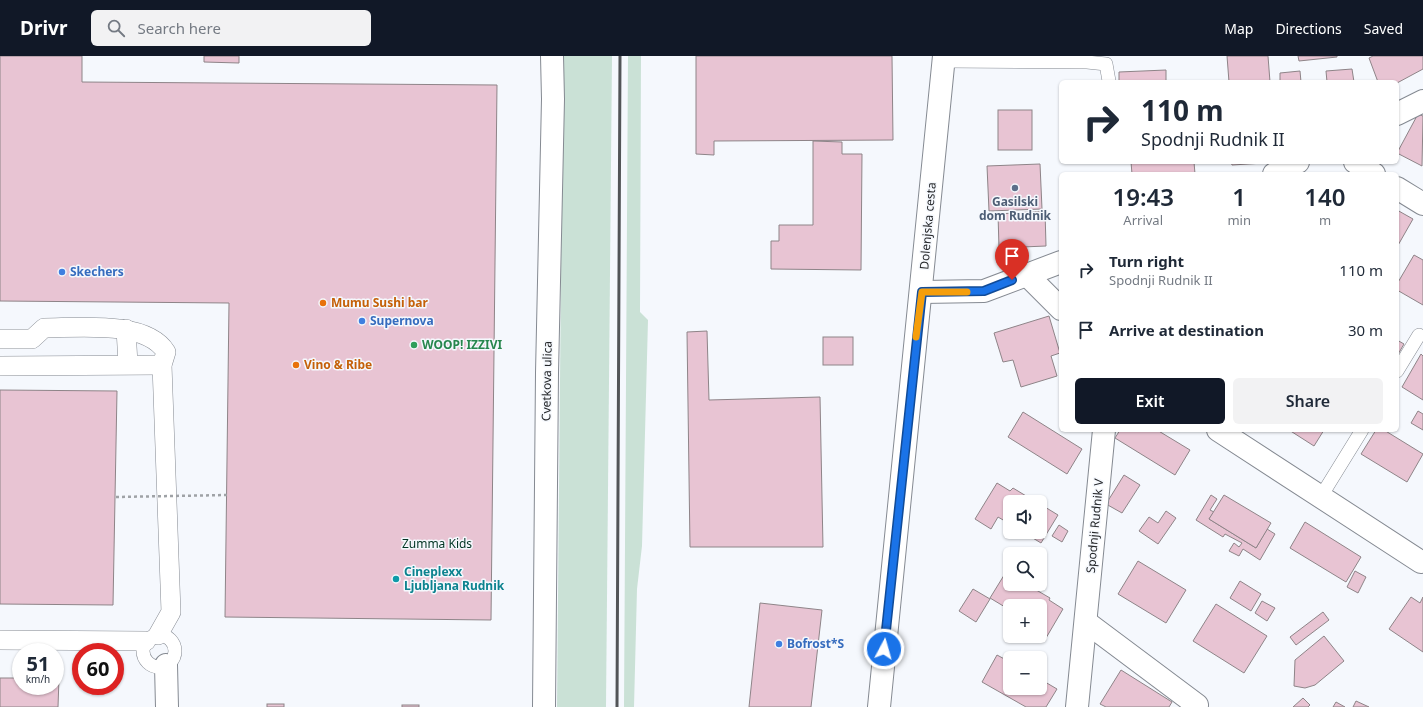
<!DOCTYPE html>
<html lang="en">
<head>
<meta charset="utf-8">
<style>
	body { margin:0; font-family:"Noto Sans",sans-serif; background:#f2f2f3; color:#1f2937; height:100vh; display:flex; flex-direction:column; font-size:15px; white-space:nowrap }
	* { box-sizing:border-box; margin:0 }
	p { font-size:13px; color:#747a83 }
	.icon { flex:none; width:22px; height:22px; fill:none; stroke:currentColor; stroke-width:2; stroke-linecap:round; stroke-linejoin:round }
	.map { position:relative; flex:1; overflow:hidden }
	.details { position:absolute; left:1059px; top:116px; width:340px; height:260px; display:flex; flex-direction:column; background:#fff; border-radius:6px; box-shadow:0 1px 3px #0004 }
	.details>* { flex:none }
	.banner { position:absolute; left:1059px; top:24px; width:340px; height:84px; border-radius:6px; box-shadow:0 1px 3px #0004; background:#fff; color:#1f2937; overflow:hidden }
	.tools { position:absolute; left:1003px; top:439px; display:grid; gap:8px }
	.tools a { display:grid; place-items:center; width:44px; height:44px; border-radius:6px; background:#fff; box-shadow:0 1px 3px #0004; font-size:20px }
	.speed { position:absolute; left:12px; top:587px; display:flex; gap:8px; font-size:20px; font-weight:700; text-align:center }
	.speed>* { display:grid; place-content:center; width:52px; height:52px; border-radius:50%; background:#fff; box-shadow:0 1px 3px #0004; line-height:1 }
	.speed small { font-size:10px; font-weight:400 }
	.speed .limit { border:6px solid #d22; background:#fff; color:#111 }
	.pin { position:absolute; display:grid; place-items:center; width:34px; height:34px; color:#fff; margin:-41px -17px; border-radius:50% 50% 50% 0; rotate:-45deg; box-shadow:0 0 4px #0007 }
	.pin .icon { rotate:45deg }
	.me { position:absolute; width:44px; margin:-22px; rotate:6deg; stroke-linejoin:round; filter:drop-shadow(0 0 3px #0008) }
	.turn { display:flex; align-items:center; gap:14px; height:84px; padding:0 16px; font-size:18px }
	.turn .icon { width:52px; height:52px; stroke-width:2.5 }
	.turn b { display:block; font-size:28px; line-height:34px }
	.eta { display:flex; justify-content:space-evenly; align-items:center; height:68px; text-align:center }
	.eta b { font-size:24px; font-weight:600; line-height:28px }
	.primary-button { display:flex; gap:8px; margin-top:auto; padding:8px 16px }
	.primary-button a { flex:1; height:46px; border-radius:6px; background:#111827; color:#fff; font-size:16px; font-weight:600; line-height:46px; text-align:center }
	.primary-button a+a { background:#f2f2f3; color:#1f2937 }
	ul { padding:0; list-style:none }
	li { display:flex; align-items:center; gap:12px; height:60px; padding:0 16px }
	li div { flex:1 }
	li b { display:block; font-size:15px }
	li em { font-style:normal }
	header { display:flex; align-items:center; gap:24px; box-sizing:border-box; height:56px; padding:0 20px; background:#111827; color:#fff }
	header strong { font-size:19px }
	nav { display:flex; gap:22px; margin-inline-start:auto; font-size:14px }
	.search { width:280px; height:36px; background:#f2f2f3; display:flex; align-items:center; gap:10px; box-sizing:border-box; padding:0 14px; border-radius:6px; color:#747a83; font-size:15px }
	.map>svg:first-child { display:block }
	.green { fill:#cae1d6 }
	.building { fill:#e8c4d3; stroke:#8e8488 }
	.lines { fill:none; stroke-linecap:round; stroke-linejoin:round }
	.service-casing { stroke:#858a92; stroke-width:14 }
	.pedestrian-casing { stroke:#858a92; stroke-width:20 }
	.minor-casing { stroke:#858a92; stroke-width:24 }
	.primary-casing { stroke:#858a92; stroke-width:24 }
	.service { stroke:#fff; stroke-width:13 }
	.pedestrian { stroke:#fff; stroke-width:19 }
	.minor { stroke:#fff; stroke-width:22 }
	.primary { stroke:#fff; stroke-width:22 }
	.rail { stroke:#525558; stroke-width:3 }
	.path-bridge { stroke:#9fa2a6; stroke-width:2.5; stroke-dasharray:3 3; stroke-linecap:butt }
	.route-casing { stroke:#114b97; stroke-width:10 }
	.route { stroke:#1a73e8; stroke-width:7 }
	.slow { stroke:#f59e0b; stroke-width:7 }
	.service-dot { fill:#5c6f8a; stroke:#f5f8fd; stroke-width:1.5 }
	.shop-dot { fill:#3f7fe0; stroke:#f5f8fd; stroke-width:1.5 }
	.food-dot { fill:#e8710a; stroke:#f5f8fd; stroke-width:1.5 }
	.leisure-dot { fill:#2e9e5b; stroke:#f5f8fd; stroke-width:1.5 }
	.culture-dot { fill:#0f9aa8; stroke:#f5f8fd; stroke-width:1.5 }
	.labels { text-anchor:middle; stroke-width:3; stroke-linejoin:round; paint-order:stroke }
	.service-label { font-size:12px; font-weight:bold; fill:#4e5e75; stroke:#f5f8fd }
	.street-label { font-size:12px; fill:#242629; stroke:#f5f8fd }
	.shop-label { font-size:12px; font-weight:bold; fill:#366cbe; stroke:#f5f8fd; text-anchor:start }
	.food-label { font-size:12px; font-weight:bold; fill:#c56008; stroke:#f5f8fd; text-anchor:start }
	.leisure-label { font-size:12px; font-weight:bold; fill:#27864d; stroke:#f5f8fd; text-anchor:start }
	.park-label { font-size:12px; fill:#032; stroke:#f5f8fd }
	.culture-label { font-size:12px; font-weight:bold; fill:#0d838f; stroke:#f5f8fd; text-anchor:start }
</style>
</head>
<body>
<header>
<strong>Drivr</strong>
<div class="search"><svg class="icon" aria-label="search" viewBox="0 0 24 24"><circle cx="10" cy="10" r="6"/><path d="M15 15l6 6"/></svg>Search here</div>
<nav><a>Map</a><a>Directions</a><a>Saved</a></nav>
</header>
<div class="map">
<svg width="1423" height="651" viewBox="0 0 1423 651">
	<rect width="100%" height="100%" fill="#f5f8fd"/>
	<g class="green">
		<path d="M563,0H612L606,651H557Z"/>
		<path d="M628,0H641L640,256L648,264L642,490L637,533L634,651H624Z"/>
	</g>
	<g class="building">
		<path d="M0,0H82V26L497,29L491,564L225,561L229,247L0,245Z"/>
		<path d="M204,0H239V7L204,6Z"/>
		<path d="M696,0H892L893,84L714,85V99L696,98Z"/>
		<path d="M1227,0H1268L1270,26H1229Z"/>
		<path d="M1298,0H1337V1L1299,5Z"/>
		<path d="M1373,0H1423V13L1397,27L1378,26L1369,2Z"/>
		<path d="M1352,13L1354,26H1327L1326,15Z"/>
		<path d="M1166,14V26H1119V16Z"/>
		<path d="M1300,15L1301,26H1280V17Z"/>
		<rect x="998" y="54" width="34" height="40"/>
		<path d="M1418,58L1423,60L1422,110L1397,97Z"/>
		<path d="M813,85L842,86V98H862L861,214L771,213V185H779V169H813Z"/>
		<path d="M1131,106H1194L1195,118H1132Z"/>
		<path d="M1231,106H1264V107L1232,109Z"/>
		<path d="M1040,108L1042,153L989,155L987,110Z"/>
		<path d="M1397,154L1413,163L1397,191Z"/>
		<path d="M1045,155L1046,190L999,192L998,158Z"/>
		<path d="M1414,199L1423,204V249L1397,234V228Z"/>
		<path d="M1049,260L1060,297L1051,300L1057,320L1021,331L1013,304L1003,306L994,277Z"/>
		<path d="M707,275L709,344L820,341L823,491H690L687,276Z"/>
		<rect x="823" y="281" width="30" height="28"/>
		<path d="M1397,284L1404,288L1397,300Z"/>
		<path d="M1421,298L1423,300V344L1402,331Z"/>
		<path d="M0,334L117,335L113,549L0,548Z"/>
		<path d="M1418,355L1423,358V374L1411,367Z"/>
		<path d="M1023,356L1082,393L1067,418L1008,381Z"/>
		<path d="M1120,374H1157L1190,394L1175,419L1115,382Z"/>
		<path d="M1289,374H1324L1314,390Z"/>
		<path d="M1376,374H1384L1423,398L1407,426L1361,398Z"/>
		<path d="M1124,419L1140,429L1122,457L1106,448Z"/>
		<path d="M997,427L1010,435L1013,432L1036,446H1010V468L998,461L991,473L975,463Z"/>
		<path d="M1211,439L1217,443L1210,454L1214,456L1209,463L1256,492L1267,473L1275,478L1260,504L1243,493L1239,500L1229,495L1234,487L1239,491L1242,487L1225,478L1223,481L1196,464Z"/>
		<path d="M1224,439L1271,467L1256,492L1209,463Z"/>
		<path d="M1040,448L1058,459L1041,487L1023,476H1040Z"/>
		<path d="M1166,455L1176,462L1158,488L1139,475L1149,461L1158,467Z"/>
		<path d="M1305,466L1361,501L1346,526L1290,492Z"/>
		<path d="M1059,469L1068,475L1062,486L1052,480Z"/>
		<path d="M1138,505L1186,534L1166,567L1118,538Z"/>
		<path d="M1355,515L1366,521L1358,537L1347,531Z"/>
		<path d="M1006,516L1010,519V528H1026L1050,542L1049,544L1063,553L1046,582L1040,579V550H1010V554L990,542Z"/>
		<path d="M1240,525L1261,538L1251,555L1230,542Z"/>
		<path d="M973,533L990,543L976,566L959,555Z"/>
		<path d="M1411,541L1420,547L1423,541V596L1389,573Z"/>
		<path d="M1262,545L1275,552L1267,565L1255,557Z"/>
		<path d="M760,547L822,554L811,651H749Z"/>
		<path d="M1216,548L1267,580L1244,617L1193,585Z"/>
		<path d="M1323,556L1329,564L1296,589L1290,581Z"/>
		<path d="M1324,580L1344,605L1315,629L1305,632L1294,630L1295,604Z"/>
		<path d="M997,599L1010,606V632H1040V623L1057,633L1046,651H1026L982,626Z"/>
		<path d="M1121,614L1172,646L1169,651H1106L1100,648Z"/>
		<path d="M0,622H21V630H55V622H59L58,651H0Z"/>
		<path d="M1303,642L1310,649L1308,651H1293Z"/>
		<path d="M1356,645L1369,651H1353Z"/>
		<path d="M1336,646L1345,651H1333Z"/>
		<rect x="267" y="648" width="17" height="3"/>
		<rect x="402" y="649" width="17" height="2"/>
	</g>
	<g class="lines">
		<defs>
			<g id="service">
				<path d="M944,5L1087,6L1106,8L1109,25"/>
				<path d="M1397,315L1419,279"/>
				<path d="M1320,442L1362,374"/>
				<circle cx="159" cy="595" r="16"/>
			</g>
			<g id="pedestrian">
				<path d="M126,273L128,308"/>
				<path d="M0,283H32L44,272C78,272 146,264 166,296L162,309L171,556L158,579"/>
				<path d="M0,310L162,309"/>
				<path d="M0,584L146,585"/>
			</g>
			<g id="minor">
				<path d="M1397,58L1423,45"/>
				<path d="M1355,106L1374,118"/>
				<path d="M1274,118L1298,106"/>
				<path d="M1397,132L1423,148"/>
				<path d="M1027,219L1061,253"/>
				<path d="M922,236L984,235L1061,206"/>
				<path d="M1218,374L1421,506"/>
				<path d="M1086,566L1197,649"/>
				<path d="M166,609L167,651"/>
				<path d="M544,651L547,317L553,43L552,0"/>
				<path d="M1077,651L1104,374"/>
			</g>
			<path id="primary" d="M879,651L944,0"/>
		</defs>
		<use href="#service" class="service-casing"/>
		<use href="#pedestrian" class="pedestrian-casing"/>
		<use href="#minor" class="minor-casing"/>
		<use href="#primary" class="primary-casing"/>
		<use href="#service" class="service"/>
		<use href="#pedestrian" class="pedestrian"/>
		<use href="#minor" class="minor"/>
		<use href="#primary" class="primary"/>
		<path class="rail" d="M617,651L620,0"/>
		<path class="path-bridge" d="M116,441L227,439"/>
	</g>
	<g class="lines">
		<defs>
			<path id="route" d="M884,593L922,236L984,235L1012,224"/>
		</defs>
		<use href="#route" class="route-casing"/>
		<use href="#route" class="route"/>
		<path class="slow" d="M916,281L922,236H967"/>
	</g>
	<circle class="service-dot" cx="1015" cy="132" r="4"/>
	<g class="shop-dot">
		<circle cx="62" cy="216" r="4"/>
		<circle cx="362" cy="265" r="4"/>
		<circle cx="779" cy="588" r="4"/>
	</g>
	<g class="food-dot">
		<circle cx="323" cy="247" r="4"/>
		<circle cx="296" cy="309" r="4"/>
	</g>
	<circle class="leisure-dot" cx="414" cy="289" r="4"/>
	<circle class="culture-dot" cx="396" cy="523" r="4"/>
	<g class="labels">
		<g class="service-label">
			<text x="1015" y="150">Gasilski<tspan x="1015" dy="14">dom Rudnik</tspan></text>
		</g>
		<g class="street-label">
			<text transform="translate(928 170) rotate(-85)" y="4">Dolenjska cesta</text>
			<text transform="translate(547 325) rotate(-89)" y="4">Cvetkova ulica</text>
			<text transform="translate(1095 470) rotate(-85)" y="4">Spodnji Rudnik V</text>
		</g>
		<g class="shop-label">
			<text x="70" y="220">Skechers</text>
			<text x="370" y="269">Supernova</text>
			<text x="787" y="592">Bofrost*S</text>
		</g>
		<g class="food-label">
			<text x="331" y="251">Mumu Sushi bar</text>
			<text x="304" y="313">Vino &amp; Ribe</text>
		</g>
		<g class="leisure-label">
			<text x="422" y="293">WOOP! IZZIVI</text>
		</g>
		<g class="park-label">
			<text x="437" y="492">Zumma Kids</text>
		</g>
		<g class="culture-label">
			<text x="404" y="520">Cineplexx<tspan x="404" dy="14">Ljubljana Rudnik</tspan></text>
		</g>
	</g>
</svg>
<div class="tools">
<a><svg class="icon" aria-label="sound" viewBox="0 0 24 24"><path d="M4 9h4l5-4v14l-5-4H4zM17 9q2 3 0 6"/></svg></a>
<a><svg class="icon" aria-label="search" viewBox="0 0 24 24"><circle cx="10" cy="10" r="6"/><path d="M15 15l6 6"/></svg></a>
<a>+</a>
<a>−</a>
</div>
<div class="speed"><div>51<small>km/h</small></div><div class="limit">60</div></div>
<div class="pin" style="left:1012px;top:224px;background:#d93025"><svg class="icon" aria-label="arrive" viewBox="0 0 24 24"><path d="M6 21V4h12l-3 4 3 4H6"/></svg></div>
<svg class="me" style="left:884px;top:593px" viewBox="-20 -20 40 40"><circle r="17" fill="#1a73e8" stroke="#fff" stroke-width="3"/><path d="M0-11L8 9 0 5-8 9z" fill="#fff"/></svg>
<div class="banner">
<div class="turn"><svg class="icon" aria-label="right" viewBox="0 0 24 24"><path d="M7 20v-9h11M14 6l5 5-5 5"/></svg><div><b>110 m</b>Spodnji Rudnik II</div></div>
</div>
<section class="details">
<div class="eta">
<div><b>19:43</b><p>Arrival</p></div>
<div><b>1</b><p>min</p></div>
<div><b>140</b><p>m</p></div>
</div>
<ul>
<li><svg class="icon" aria-label="right" viewBox="0 0 24 24"><path d="M7 20v-9h11M14 6l5 5-5 5"/></svg><div><b>Turn right</b><p>Spodnji Rudnik II</p></div><em>110 m</em></li>
<li><svg class="icon" aria-label="arrive" viewBox="0 0 24 24"><path d="M6 21V4h12l-3 4 3 4H6"/></svg><div><b>Arrive at destination</b></div><em>30 m</em></li>
</ul>
<div class="primary-button"><a>Exit</a><a>Share</a></div>
</section>
</div>
</body>
</html>
